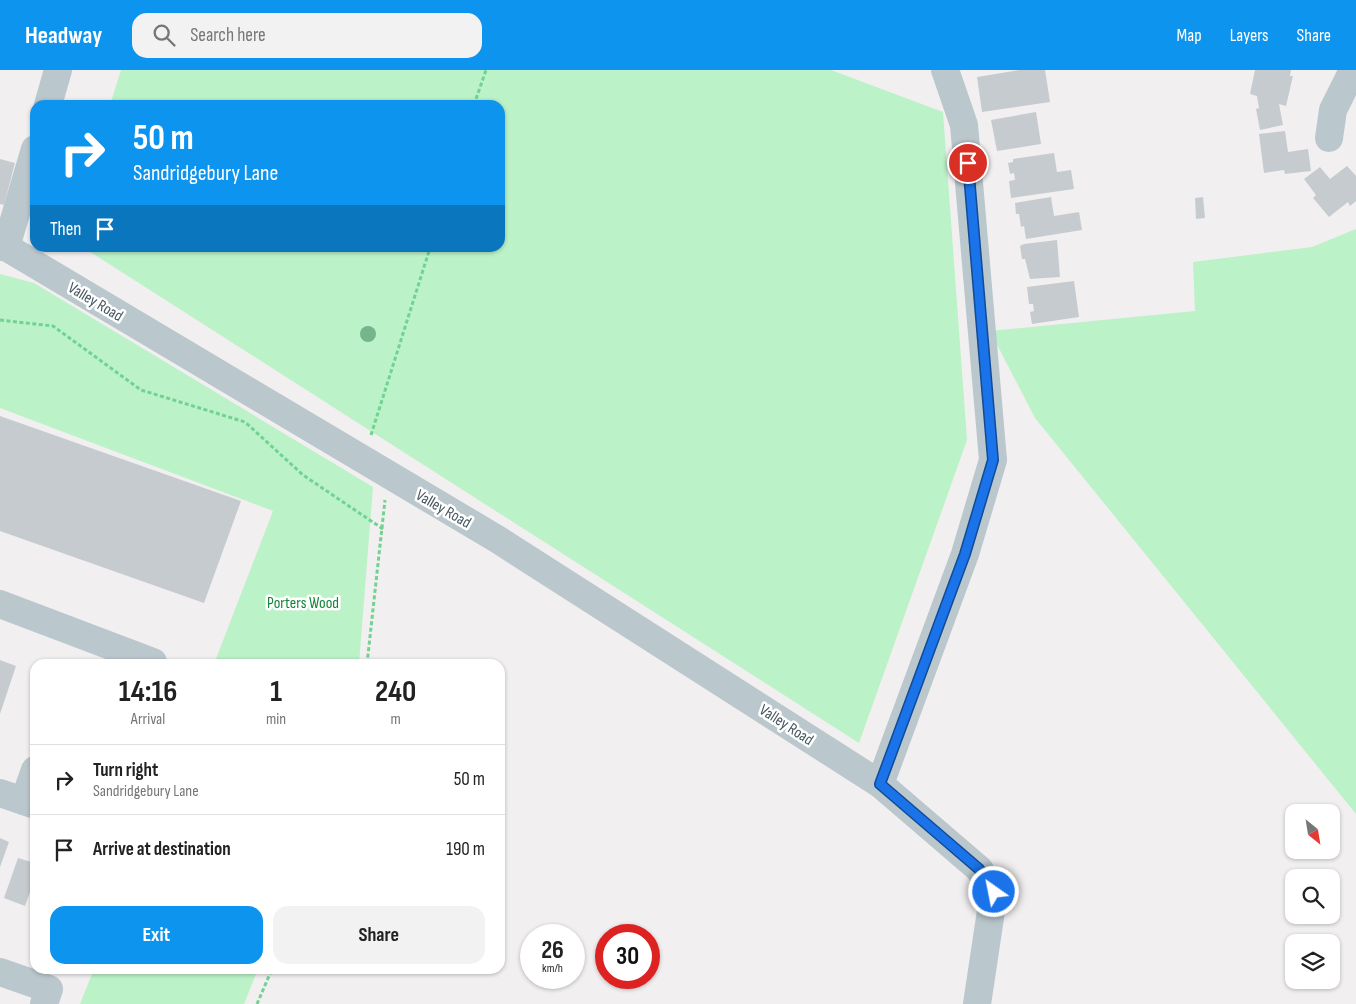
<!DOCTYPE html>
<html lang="en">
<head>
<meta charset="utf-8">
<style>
	body { margin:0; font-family:"Sofia Sans Condensed",sans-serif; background:#f2f2f2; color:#222; height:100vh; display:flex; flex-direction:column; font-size:19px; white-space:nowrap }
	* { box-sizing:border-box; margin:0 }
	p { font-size:16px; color:#767676 }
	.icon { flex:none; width:28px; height:28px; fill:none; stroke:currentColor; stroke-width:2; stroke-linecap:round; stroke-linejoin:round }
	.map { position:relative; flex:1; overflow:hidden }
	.drawer { position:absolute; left:30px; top:589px; width:475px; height:315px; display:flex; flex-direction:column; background:#fff; border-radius:15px; box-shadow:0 1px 4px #0004 }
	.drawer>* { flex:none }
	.banner { position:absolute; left:30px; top:30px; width:475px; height:152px; border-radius:15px; box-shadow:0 1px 4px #0004; background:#0d94ee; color:#fff; overflow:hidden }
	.needle { width:32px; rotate:150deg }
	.fabs { position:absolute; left:1285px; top:734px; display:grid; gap:10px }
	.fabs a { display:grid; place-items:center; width:55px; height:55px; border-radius:10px; background:#fff; box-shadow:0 1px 4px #0004; font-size:25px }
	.speed { position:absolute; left:520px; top:854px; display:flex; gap:10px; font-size:25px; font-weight:700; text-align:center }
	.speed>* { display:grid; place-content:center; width:65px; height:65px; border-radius:50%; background:#fff; box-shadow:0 1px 4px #0004; line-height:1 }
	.speed small { font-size:12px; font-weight:400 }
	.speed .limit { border:8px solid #d22; background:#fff; color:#111 }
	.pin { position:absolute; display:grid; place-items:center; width:42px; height:42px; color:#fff; margin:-21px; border:2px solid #fff; border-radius:50%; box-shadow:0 1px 5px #0007 }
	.me { position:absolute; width:55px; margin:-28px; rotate:327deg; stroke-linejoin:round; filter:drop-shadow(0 0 4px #0008) }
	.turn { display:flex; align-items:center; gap:18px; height:105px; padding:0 20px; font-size:22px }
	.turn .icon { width:65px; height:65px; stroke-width:2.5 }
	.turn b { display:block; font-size:35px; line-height:42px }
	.then { display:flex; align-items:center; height:48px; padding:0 20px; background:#0003; gap:10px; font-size:19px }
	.eta { display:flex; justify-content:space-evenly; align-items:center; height:85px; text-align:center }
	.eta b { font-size:30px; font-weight:700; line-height:35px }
	.cta { display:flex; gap:10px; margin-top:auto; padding:10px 20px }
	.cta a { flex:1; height:58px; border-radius:15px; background:#0d94ee; color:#fff; font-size:20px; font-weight:700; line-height:58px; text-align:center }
	.cta a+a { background:#f2f2f2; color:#222 }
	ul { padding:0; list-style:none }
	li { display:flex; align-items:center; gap:15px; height:70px; padding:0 20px; border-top:1px solid #e0e0e0 }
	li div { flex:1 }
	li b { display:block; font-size:19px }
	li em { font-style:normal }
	header { display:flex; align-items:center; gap:30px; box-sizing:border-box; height:70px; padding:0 25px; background:#0d94ee; color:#fff }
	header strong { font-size:24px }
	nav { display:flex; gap:28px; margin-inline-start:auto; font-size:18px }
	.search { width:350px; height:45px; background:#f2f2f2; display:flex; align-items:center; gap:12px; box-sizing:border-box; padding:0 18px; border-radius:15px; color:#767676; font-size:19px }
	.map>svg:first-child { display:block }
	.green { fill:#bbf2c7 }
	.building { fill:#c6cbcf }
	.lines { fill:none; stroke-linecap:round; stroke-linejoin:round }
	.path { stroke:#71d292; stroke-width:3; stroke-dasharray:4 2.5; stroke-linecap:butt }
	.minor { stroke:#bac7cd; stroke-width:28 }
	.tree { fill:#76b58b }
	.route-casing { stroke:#114b97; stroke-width:12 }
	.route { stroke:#1a73e8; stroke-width:9 }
	.labels { text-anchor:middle; stroke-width:5; stroke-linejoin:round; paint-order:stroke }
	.street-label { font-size:16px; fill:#46575e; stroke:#fff }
	.park-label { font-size:16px; fill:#118538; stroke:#fff }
</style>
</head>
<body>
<header>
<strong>Headway</strong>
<div class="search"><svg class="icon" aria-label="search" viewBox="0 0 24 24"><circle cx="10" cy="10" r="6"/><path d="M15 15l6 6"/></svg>Search here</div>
<nav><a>Map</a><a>Layers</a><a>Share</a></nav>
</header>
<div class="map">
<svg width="1356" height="934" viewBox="0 0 1356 934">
	<rect width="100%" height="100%" fill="#f2eff0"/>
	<g class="green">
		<path d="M121,0H831L943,42L967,370L859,673L84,178H500V35H110Z"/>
		<path d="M1356,159V744L1035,348L990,261L1195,241L1193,192L1312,177Z"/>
		<path d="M0,204L34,213L373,417L359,594H214L273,441L0,338Z"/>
		<path d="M94,899H258L244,934H80Z"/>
	</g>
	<g class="building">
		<path d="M1019,0H1045L1050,32L982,42L977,7Z"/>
		<path d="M1255,0H1291L1290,6H1293L1286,36L1279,34L1283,55L1260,60L1256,39L1259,38L1257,26L1250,24Z"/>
		<path d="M1036,42L1041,74L997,81L991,50Z"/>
		<path d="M1285,61L1288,82L1308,79L1311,101L1285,104L1284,100L1264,103L1259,64Z"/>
		<path d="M1054,83L1057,102L1071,100L1074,119L1011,128L1009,111L1015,110L1014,103L1010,104L1008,93L1013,92V89Z"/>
		<path d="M0,89L15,93L4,135L0,134Z"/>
		<path d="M1347,96L1356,106V131L1350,136L1348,132L1329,147L1313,128L1316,125L1304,109L1320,97L1330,109Z"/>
		<path d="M1051,127L1054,146L1079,142L1082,160L1026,169L1024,156L1021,157L1019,144H1016L1015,133Z"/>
		<path d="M1203,127L1205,148L1196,149L1195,128Z"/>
		<path d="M1057,170L1060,207L1030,209L1025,189H1022L1020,176L1024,174Z"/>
		<path d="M1074,211L1079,247L1032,254L1030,242L1034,241L1033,234H1029L1027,217Z"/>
		<path d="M0,346L241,431L204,533L0,461Z"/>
		<path d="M0,590L16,596L0,644Z"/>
		<path d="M0,768L9,772L0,797Z"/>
		<path d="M18,788L35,793V808L25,836L4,828Z"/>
	</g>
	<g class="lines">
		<g class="path">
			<path d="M474,35L486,0"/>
			<path d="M0,250L53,256L141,320L245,352L303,405L383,459"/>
			<path d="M371,365L430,178"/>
			<path d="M367,594L385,430"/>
			<path d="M257,934L272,899"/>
		</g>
		<g class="minor">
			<path d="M48,35L58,0"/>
			<path d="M1329,68L1333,40L1353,0"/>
			<path d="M0,177H6L497,469L880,714L979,799L994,821L977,934"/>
			<path d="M6,177L35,79"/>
			<path d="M0,534L153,592"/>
			<path d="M880,714L965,484L993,390L964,55L945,0"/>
			<path d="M0,723L35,735"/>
			<path d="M24,731L35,700"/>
			<path d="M0,902L49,919L44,934"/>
		</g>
	</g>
	<circle class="tree" cx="368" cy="264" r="8"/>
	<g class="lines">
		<defs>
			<path id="route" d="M968,93L993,390L965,484L880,714L979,799L994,822"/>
		</defs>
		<use href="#route" class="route-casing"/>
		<use href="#route" class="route"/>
	</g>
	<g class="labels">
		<g class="street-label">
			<text transform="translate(96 231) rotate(31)" y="6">Valley Road</text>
			<text transform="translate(444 438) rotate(30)" y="6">Valley Road</text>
			<text transform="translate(787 654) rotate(33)" y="6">Valley Road</text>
		</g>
		<g class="park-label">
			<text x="303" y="538">Porters Wood</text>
		</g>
	</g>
</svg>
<div class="fabs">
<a><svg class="needle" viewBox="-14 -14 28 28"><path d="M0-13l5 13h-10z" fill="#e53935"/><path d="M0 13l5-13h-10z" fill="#767676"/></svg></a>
<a><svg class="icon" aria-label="search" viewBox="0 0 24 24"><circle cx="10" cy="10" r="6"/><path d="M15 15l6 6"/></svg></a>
<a><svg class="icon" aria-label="layers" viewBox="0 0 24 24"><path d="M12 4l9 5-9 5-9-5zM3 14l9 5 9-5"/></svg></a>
</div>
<div class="speed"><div>26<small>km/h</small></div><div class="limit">30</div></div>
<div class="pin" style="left:968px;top:93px;background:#d93025"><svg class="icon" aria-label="arrive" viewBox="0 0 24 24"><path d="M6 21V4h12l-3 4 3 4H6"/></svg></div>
<svg class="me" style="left:994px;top:822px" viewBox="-20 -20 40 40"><circle r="17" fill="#1a73e8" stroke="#fff" stroke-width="3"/><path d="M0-11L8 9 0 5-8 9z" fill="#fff"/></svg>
<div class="banner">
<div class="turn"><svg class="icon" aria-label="right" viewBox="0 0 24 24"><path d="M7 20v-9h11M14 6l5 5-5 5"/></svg><div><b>50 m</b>Sandridgebury Lane</div></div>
<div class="then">Then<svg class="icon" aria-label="arrive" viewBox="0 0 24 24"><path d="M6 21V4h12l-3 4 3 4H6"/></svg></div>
</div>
<section class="drawer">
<div class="eta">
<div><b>14:16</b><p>Arrival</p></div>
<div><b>1</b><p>min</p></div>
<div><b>240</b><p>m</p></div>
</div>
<ul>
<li><svg class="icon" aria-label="right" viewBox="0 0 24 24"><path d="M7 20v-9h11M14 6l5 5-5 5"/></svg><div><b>Turn right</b><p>Sandridgebury Lane</p></div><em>50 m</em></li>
<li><svg class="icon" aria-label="arrive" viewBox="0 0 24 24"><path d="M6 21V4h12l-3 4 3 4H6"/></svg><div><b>Arrive at destination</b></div><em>190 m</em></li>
</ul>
<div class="cta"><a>Exit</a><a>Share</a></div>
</section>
</div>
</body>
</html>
